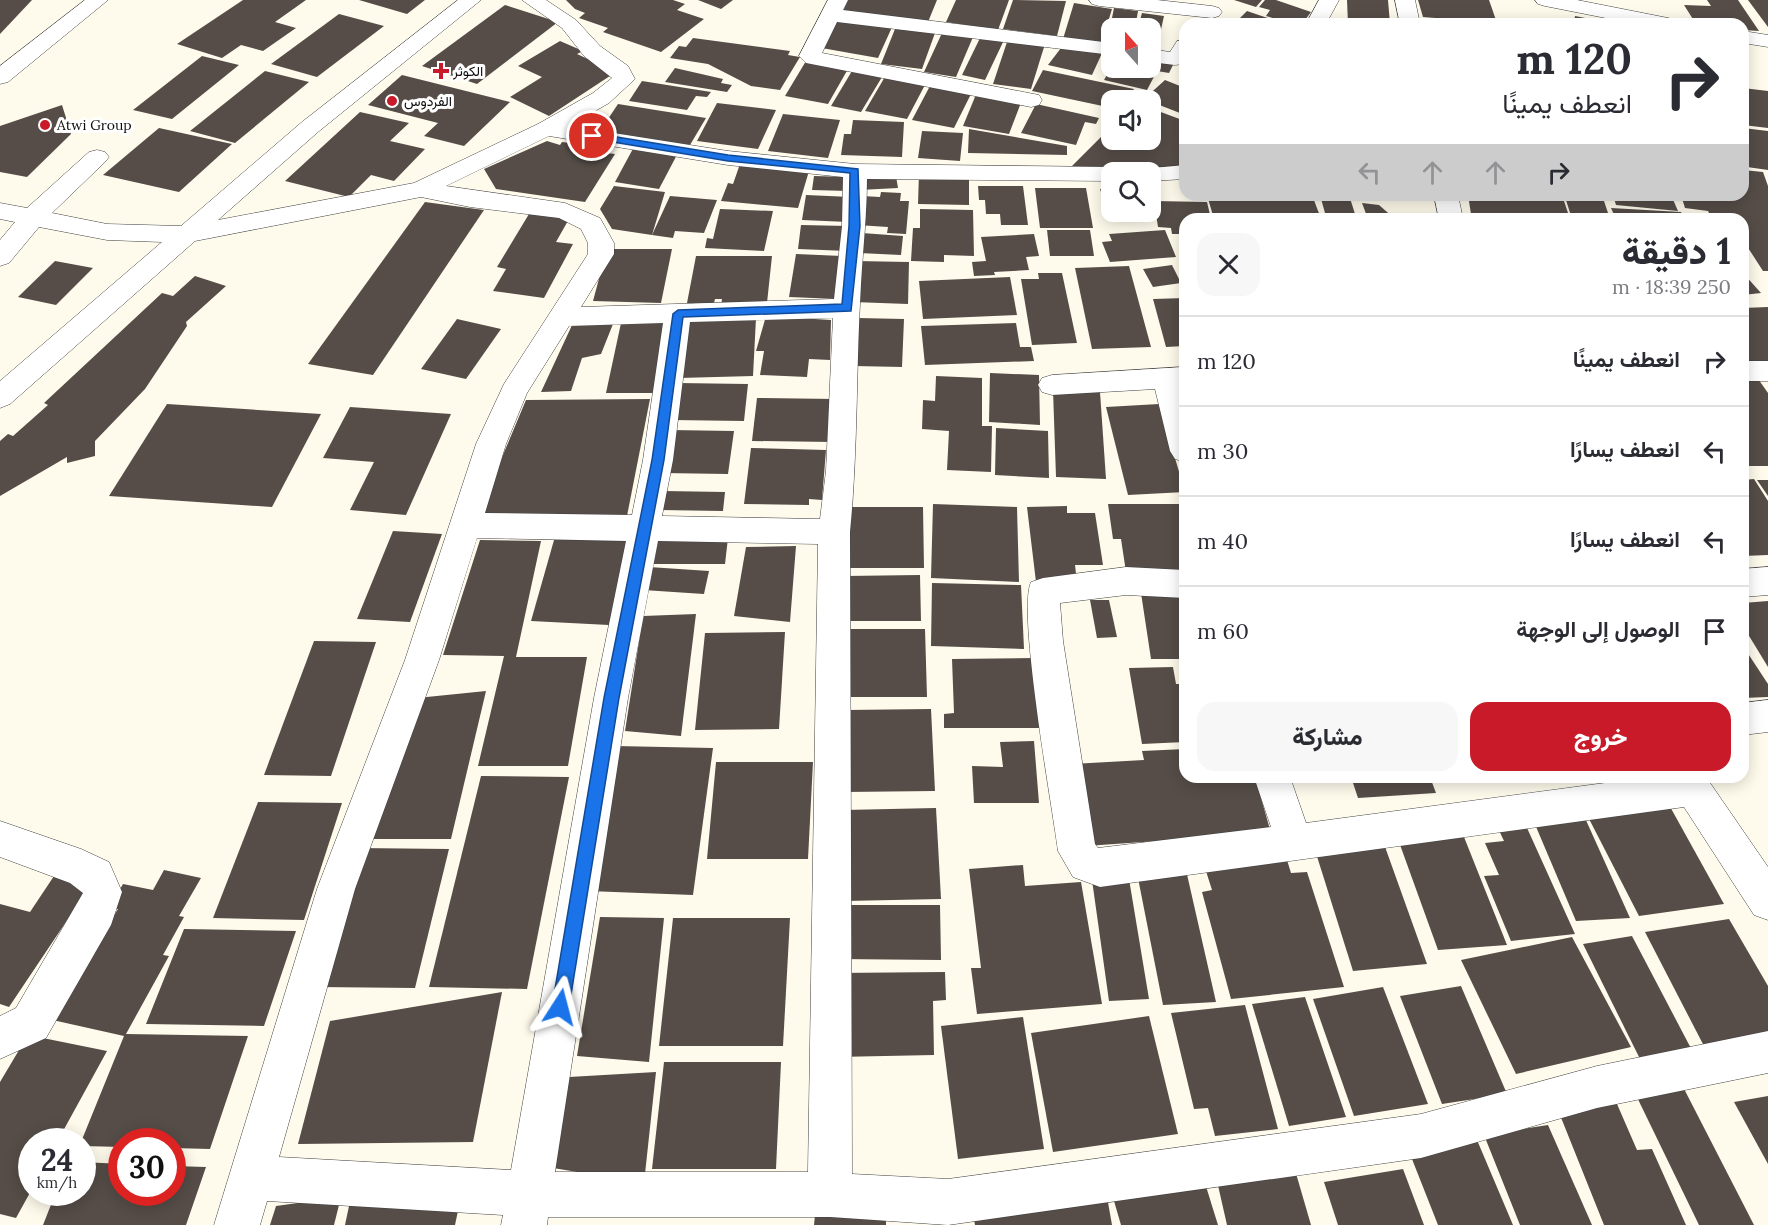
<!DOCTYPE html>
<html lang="ar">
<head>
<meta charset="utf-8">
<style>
	body { margin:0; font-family:Lora,Vazirmatn,serif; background:#f7f7f7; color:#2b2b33; direction:rtl; height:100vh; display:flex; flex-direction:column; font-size:22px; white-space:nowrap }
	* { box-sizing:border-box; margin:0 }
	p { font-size:20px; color:#7c7c81 }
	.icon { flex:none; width:33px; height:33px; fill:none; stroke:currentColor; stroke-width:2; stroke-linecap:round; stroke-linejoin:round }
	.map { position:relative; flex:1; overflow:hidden; direction:ltr }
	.drawer { position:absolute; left:1179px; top:213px; width:570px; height:570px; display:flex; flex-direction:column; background:#fff; border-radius:18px; box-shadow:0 3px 15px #0003; direction:rtl }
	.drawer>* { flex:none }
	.hud { position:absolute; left:1179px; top:18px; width:570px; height:183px; border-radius:18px; box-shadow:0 3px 15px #0003; direction:rtl; background:#fff; color:#2b2b33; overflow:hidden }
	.needle { width:39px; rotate:339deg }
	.fabs { position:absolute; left:1101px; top:18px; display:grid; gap:12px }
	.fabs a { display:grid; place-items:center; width:60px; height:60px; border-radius:12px; background:#fff; box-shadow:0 3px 15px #0003; font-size:30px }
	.speed { position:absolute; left:18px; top:1128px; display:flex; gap:12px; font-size:30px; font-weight:700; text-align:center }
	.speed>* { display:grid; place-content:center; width:78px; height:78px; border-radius:50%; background:#fff; box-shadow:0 3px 15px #0003; line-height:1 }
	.speed small { font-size:15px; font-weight:400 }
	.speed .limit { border:9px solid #d22; background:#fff; color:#111 }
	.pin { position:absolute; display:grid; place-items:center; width:51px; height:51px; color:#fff; margin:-26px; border:3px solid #fff; border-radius:50%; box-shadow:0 2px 6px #0007 }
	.me { position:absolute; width:66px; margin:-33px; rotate:9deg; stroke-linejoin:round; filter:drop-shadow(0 0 4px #0008) }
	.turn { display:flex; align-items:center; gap:21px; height:126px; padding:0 18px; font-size:27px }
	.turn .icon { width:78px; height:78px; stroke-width:2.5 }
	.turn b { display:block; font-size:42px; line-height:51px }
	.lanes { display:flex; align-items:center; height:57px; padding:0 18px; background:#0003; justify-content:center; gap:30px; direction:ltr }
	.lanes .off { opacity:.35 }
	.round { display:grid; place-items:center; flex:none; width:63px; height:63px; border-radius:18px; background:#f7f7f7 }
	.overview { display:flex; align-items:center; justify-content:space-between; height:102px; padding:0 18px }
	h1 { font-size:36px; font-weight:800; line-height:45px }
	.primary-button { display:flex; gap:12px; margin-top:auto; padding:12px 18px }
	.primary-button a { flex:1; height:69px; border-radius:18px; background:#c81a29; color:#fff; font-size:24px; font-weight:800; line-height:69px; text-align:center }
	.primary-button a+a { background:#f7f7f7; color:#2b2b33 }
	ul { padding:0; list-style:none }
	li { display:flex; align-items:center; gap:18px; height:90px; padding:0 18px; border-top:2px solid #e1e1e2 }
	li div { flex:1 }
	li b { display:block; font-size:22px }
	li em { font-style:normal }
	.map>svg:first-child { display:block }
	.building { fill:#564d48 }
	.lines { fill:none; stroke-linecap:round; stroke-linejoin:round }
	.minor-casing { stroke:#404040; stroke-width:1 }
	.minor { fill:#fff; fill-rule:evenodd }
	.route { fill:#1a73e8; stroke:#114b97; stroke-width:1.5 }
	.poi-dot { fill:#c81a29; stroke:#fff; stroke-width:2 }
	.labels { text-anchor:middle; stroke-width:6; stroke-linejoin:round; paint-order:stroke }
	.far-poi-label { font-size:14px; fill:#0d0d0d; stroke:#fff; text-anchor:start }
</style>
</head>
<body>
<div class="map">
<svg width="1768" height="1225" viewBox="0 0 1768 1225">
	<rect width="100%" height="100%" fill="#fffbec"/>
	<g class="building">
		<path d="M0,0H32L0,34Z"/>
		<path d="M243,0H306L275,22L296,28L263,51L241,45L222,58L177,44Z"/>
		<path d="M359,0H425L407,14Z"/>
		<path d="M566,0H673L685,4L677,10L704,19L661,52L603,32L608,28L579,18L585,13L575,9Z"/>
		<path d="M698,0H733L721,9Z"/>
		<path d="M848,0H937L928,22L843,11Z"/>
		<path d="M956,0H1009L998,30L946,22Z"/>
		<path d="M1013,0L1066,1L1057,36L1003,29Z"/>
		<path d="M1234,0H1262L1256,7Z"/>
		<path d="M1265,0H1276L1311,12L1302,24H1294L1266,16L1270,10L1259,7Z"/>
		<path d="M1347,0H1388L1390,24H1348Z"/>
		<path d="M1418,0H1489L1497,23L1423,17Z"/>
		<path d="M1707,0H1738L1759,31L1743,30V24H1696L1684,5L1711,6Z"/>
		<path d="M1748,0H1768V27Z"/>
		<path d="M1074,3L1112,9L1101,44L1063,39Z"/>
		<path d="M505,5L558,22L477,84L422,66Z"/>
		<path d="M1114,8L1138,11L1135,28H1112V48H1106Z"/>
		<path d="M1247,11L1285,24L1235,23Z"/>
		<path d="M1142,13L1164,16L1156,52L1150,51V28H1138Z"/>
		<path d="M339,14L384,26L317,77L271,64Z"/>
		<path d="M833,16L893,25L878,58L816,47Z"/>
		<path d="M1575,16L1611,23V24H1574Z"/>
		<path d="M895,29L935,33L922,69L881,64Z"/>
		<path d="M942,33L973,37L956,77L924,72Z"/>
		<path d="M981,36L1004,40L985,80L962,75Z"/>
		<path d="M693,38L790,51L788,55L800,57L780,90L751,86L708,64L670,58L679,46L686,47Z"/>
		<path d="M1008,39L1045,44L1031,89L993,84Z"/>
		<path d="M560,41L583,51L577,54L616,72L549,116L510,97L542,77L518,66Z"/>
		<path d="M1064,44L1103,51L1092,75L1048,65Z"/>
		<path d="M202,56L239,65L172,119L133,110Z"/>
		<path d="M1150,60L1173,65L1169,73L1157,71L1147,90L1104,80L1111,68H1150Z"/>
		<path d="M806,61L848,69L828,104L785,96Z"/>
		<path d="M675,68L723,79L721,83L732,85L727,92L665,82Z"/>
		<path d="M1043,70L1134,89L1129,99L1121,98L1120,100H1112V108L1032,91Z"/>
		<path d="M265,71L309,82L235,143L190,131Z"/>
		<path d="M852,71L882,77L861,112L831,106Z"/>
		<path d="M402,75L510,102L464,146L424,136L438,123L368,105Z"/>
		<path d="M886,75L926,83L907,119L865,111Z"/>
		<path d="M1165,80L1185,88V115L1144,99Z"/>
		<path d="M642,81L711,92L707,97L696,96L687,110L629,101Z"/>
		<path d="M931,84L972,92L954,128L912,120Z"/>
		<path d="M1743,88L1768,91V128L1743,125Z"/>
		<path d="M977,92L1022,100L1009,134L963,126Z"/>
		<path d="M717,103L776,110L758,149L697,141Z"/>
		<path d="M618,104L706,118L690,145L600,131Z"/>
		<path d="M1036,104L1099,118L1096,124L1085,122L1076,145L1021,133Z"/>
		<path d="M62,105L71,134L27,177L0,172V126Z"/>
		<path d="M1150,108L1185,121V167L1070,168L1112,126V140H1150Z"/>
		<path d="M360,112L409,123L390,141L425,149L394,181L371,175L349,197L285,181Z"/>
		<path d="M783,114L840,120L828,158L768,151Z"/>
		<path d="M853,120L904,122L902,157L841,155L844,134H851Z"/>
		<path d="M159,128L232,144L179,192L103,175Z"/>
		<path d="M1743,128L1768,131V170L1747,167L1743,156Z"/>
		<path d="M969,129L1067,146V155L968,153Z"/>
		<path d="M922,131L963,133L960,161L918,158Z"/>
		<path d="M547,141L560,145L562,142L600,147L598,152L615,154L585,202L496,189L484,169Z"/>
		<path d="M635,145L679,151L659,189L615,182Z"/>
		<path d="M740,164L809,171L798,208L721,201L728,183L733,184Z"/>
		<path d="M1743,170L1763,172L1768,186V271H1763L1743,240V219L1711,217L1708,211L1685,208L1681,195H1743Z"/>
		<path d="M919,173L969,175V205L918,204Z"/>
		<path d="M814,176L850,177L848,191L812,190Z"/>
		<path d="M896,176L898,188L859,190L864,177Z"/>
		<path d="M614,186L665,192L652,235L612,229L600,209Z"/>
		<path d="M978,186H1023L1028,225H1001L1000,214H986L985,200H979Z"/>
		<path d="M1035,188H1086L1093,228H1040Z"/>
		<path d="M1112,188V212H1131L1134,220L1111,221L1100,189Z"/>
		<path d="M881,192L901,193L900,201H909L906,234L887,233L888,227L857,225L862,196L880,197Z"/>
		<path d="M806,195L851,197L848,222L802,220Z"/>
		<path d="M1207,195H1312L1320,216L1214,219Z"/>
		<path d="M1320,195H1349L1355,214L1325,213Z"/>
		<path d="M1468,195H1562L1570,219H1523L1471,214Z"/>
		<path d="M1613,195H1671L1678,211L1616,205Z"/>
		<path d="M670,196L717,200L704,233L675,231L673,238L652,235Z"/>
		<path d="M1565,197L1604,201L1610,219H1572Z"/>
		<path d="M1154,201L1207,202L1211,219H1185V253L1180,234H1172L1171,228L1158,227Z"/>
		<path d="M425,202L484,210L373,375L308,364Z"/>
		<path d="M1362,203L1379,205L1395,219H1368Z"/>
		<path d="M1611,208L1681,212L1685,219H1616Z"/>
		<path d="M720,209L773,211L764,251L705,248L707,238L713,239Z"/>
		<path d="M920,209L973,210L974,256L944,255V262L911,261L913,228H920Z"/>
		<path d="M529,214L569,219L556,242L573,244L544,298L493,291L506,269L497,267Z"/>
		<path d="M801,225L848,226L847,251L798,249Z"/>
		<path d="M1047,230H1090L1094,256H1050Z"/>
		<path d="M1165,230L1176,257L1110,262L1102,242L1112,241L1109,234Z"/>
		<path d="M862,233L903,236L901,255L859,253Z"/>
		<path d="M1034,234L1039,256L1026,257L1029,270L994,272L995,275L974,276L972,262L986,261L981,237Z"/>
		<path d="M607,249H672L661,303L593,301Z"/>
		<path d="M796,254L842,256L837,299L789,297Z"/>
		<path d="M696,256H772L767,303L721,306L722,299H715L714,303H687Z"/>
		<path d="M55,261L93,268L56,305L18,297Z"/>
		<path d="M856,261L909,262L908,304L853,302Z"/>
		<path d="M1172,265L1181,283L1153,287L1143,269Z"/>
		<path d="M1129,266L1151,347L1092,349L1075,268Z"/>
		<path d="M1038,273H1062L1077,343L1032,345L1021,279H1039Z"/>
		<path d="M1743,273L1761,293L1743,295Z"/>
		<path d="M195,276L226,286L186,322L187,326L145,389L95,441V456L67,463V457L0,496V441L8,434L13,436L48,405L44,403L162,293L173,296Z"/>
		<path d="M1010,277L1017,315L923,319L919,281Z"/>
		<path d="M1185,298V346L1166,347L1153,299Z"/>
		<path d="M1768,307V362L1743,363V308Z"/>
		<path d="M766,316L831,320L830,360L809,359L807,377L760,375L764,351H756Z"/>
		<path d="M756,318L753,376L679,378L685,319Z"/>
		<path d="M858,318L904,319L902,367L854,366Z"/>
		<path d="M457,319L501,329L466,379L421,369Z"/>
		<path d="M573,323L613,324L601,354L582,358L571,391L541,392Z"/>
		<path d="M621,323H668L656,393H606Z"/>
		<path d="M1016,323L1020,347H1031L1034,361L925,365L921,326Z"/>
		<path d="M990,373L1039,375L1040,425L989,422Z"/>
		<path d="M936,376L982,378V426H992L991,472L947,470L949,431L922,429L923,400L935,401Z"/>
		<path d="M1743,376H1756L1768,393V466H1743Z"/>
		<path d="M678,383L748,384L744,421L672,420Z"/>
		<path d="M1053,390L1100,392L1106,479L1056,477Z"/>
		<path d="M757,398L835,399L833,442L752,441Z"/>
		<path d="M650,399L626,521L477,517L526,400Z"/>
		<path d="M167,404L321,414L272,507L109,496Z"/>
		<path d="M1159,404L1185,492L1128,495L1106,407Z"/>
		<path d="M350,407L451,414L406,515L350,510L374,462L323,458Z"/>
		<path d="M996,428L1048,431L1049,478L995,475Z"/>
		<path d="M670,430L734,431L728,474L662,473Z"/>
		<path d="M751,448L826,450L822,500L809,499V505L744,504Z"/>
		<path d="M1754,479L1768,501V555L1743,556V480Z"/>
		<path d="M1757,480H1768V496Z"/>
		<path d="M663,491L725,492L723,511L660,510Z"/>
		<path d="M933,504L1017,507L1019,582L931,578Z"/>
		<path d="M1108,504H1185V572H1126L1121,539H1113Z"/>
		<path d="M1067,506V513H1095L1103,565H1075L1077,582H1036L1027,507Z"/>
		<path d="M849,507H923L924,568H847Z"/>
		<path d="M393,531L442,534L410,622L357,619Z"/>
		<path d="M556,533L630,537L609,625L531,621Z"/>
		<path d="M649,538H728L725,564H645Z"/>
		<path d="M480,540L541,541L516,657H587L568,766H478L504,656L443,655Z"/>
		<path d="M796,546L790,622L734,616L746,547Z"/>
		<path d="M649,567L709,571L704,594L643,590Z"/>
		<path d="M920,575L921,621H844L845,576Z"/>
		<path d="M932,583L1021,585L1024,649L931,646Z"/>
		<path d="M1141,593H1185V659H1151Z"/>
		<path d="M1090,600H1109L1117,637L1097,638Z"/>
		<path d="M1768,601V667L1743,626V603Z"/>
		<path d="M696,614L681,736L625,731L643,616Z"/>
		<path d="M842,629H925L927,697H839Z"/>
		<path d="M785,632L779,729L695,730L705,633Z"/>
		<path d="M314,641L376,642L331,776L264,775Z"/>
		<path d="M1743,646L1768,684V697L1743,698Z"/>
		<path d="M1034,658L1044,728H944V714L954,713L952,659Z"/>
		<path d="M1173,667L1176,684H1185V742L1142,744L1129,668Z"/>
		<path d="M486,691L451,839H364L417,698Z"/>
		<path d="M931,709L935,791L845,792L846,710Z"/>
		<path d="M1034,741L1039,803H974L972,766L1003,767L1000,742Z"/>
		<path d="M615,746L713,748L693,895L588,891Z"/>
		<path d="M1185,749V777H1255L1271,833L1086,846L1072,764L1144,760L1142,751Z"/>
		<path d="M716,762H813L808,859H707Z"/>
		<path d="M481,776L569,777L527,989L429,987Z"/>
		<path d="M1351,777H1430L1436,793L1358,798Z"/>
		<path d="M258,802L342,803L304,920L213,918Z"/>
		<path d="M1668,803L1724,904L1639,916L1586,813Z"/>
		<path d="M936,808L941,899L845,901L844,810Z"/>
		<path d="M1585,818L1630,918L1576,921L1534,822Z"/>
		<path d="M1523,819L1575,934L1511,941L1484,876L1499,875L1485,843L1504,841L1495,822Z"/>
		<path d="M1464,837L1507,945L1438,950L1399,842Z"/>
		<path d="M1384,844L1427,964L1353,971L1315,850Z"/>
		<path d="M358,848L449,849L415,988L317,987Z"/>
		<path d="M1287,860L1291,873L1307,872L1344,987L1231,999L1202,892L1212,890L1205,868Z"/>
		<path d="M1023,865L1025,886L1081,882L1102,1004L977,1014L971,968H981L969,869Z"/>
		<path d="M164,870L201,878L179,916L184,917L163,955L169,956L126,1034L248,1036L210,1149L172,1148V1142H122V1147L82,1146L81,1142L124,1036L48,1019L118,909L109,908L123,884L153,890Z"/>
		<path d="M1186,870L1216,1002L1163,1005L1137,873Z"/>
		<path d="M54,876L90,886L9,1007L0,1004V904L30,912Z"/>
		<path d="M1129,879L1149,999L1109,1001L1092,880Z"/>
		<path d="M839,905H940L941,960L837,959Z"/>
		<path d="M600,917L664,918L649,1062L577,1056Z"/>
		<path d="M673,918H790L783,1046H659Z"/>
		<path d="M1729,919L1768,986V1038L1705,1048L1645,932Z"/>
		<path d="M184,929L296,931L264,1026L146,1024Z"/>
		<path d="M1632,936L1695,1056L1643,1065L1583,944Z"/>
		<path d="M1572,937L1631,1047L1516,1074L1461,960Z"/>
		<path d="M945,972L946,1000L933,1001L934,1055L836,1057V973Z"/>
		<path d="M1461,986L1507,1094L1442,1104L1400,996Z"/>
		<path d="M1383,987L1428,1104L1354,1116L1313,999Z"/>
		<path d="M502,992L473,1142L298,1144L330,1021Z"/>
		<path d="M1305,997L1346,1117L1289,1126L1252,1004Z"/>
		<path d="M1245,1005L1278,1129L1215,1136L1208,1108L1194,1109L1171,1013Z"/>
		<path d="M1149,1016L1178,1134L1053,1152L1031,1033Z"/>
		<path d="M1023,1017L1044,1149L958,1159L941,1026Z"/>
		<path d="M28,1035L107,1051L57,1142H32V1189L16,1218L0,1214V1082Z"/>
		<path d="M664,1062H781L776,1169H652Z"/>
		<path d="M656,1072L644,1183L553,1168L569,1077Z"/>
		<path d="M1680,1081L1754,1225H1699L1633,1089Z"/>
		<path d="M1768,1096V1164L1734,1102Z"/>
		<path d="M1617,1104L1637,1150L1652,1149L1686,1225H1604L1558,1110Z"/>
		<path d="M1548,1125L1592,1225H1520L1484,1135Z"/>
		<path d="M1477,1140L1513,1225H1438L1410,1154Z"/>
		<path d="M82,1162L122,1164V1192H172V1166L206,1167L186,1225H43L56,1192H82Z"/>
		<path d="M1403,1169L1424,1225H1338L1324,1182Z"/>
		<path d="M1295,1170L1311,1225H1227L1217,1181Z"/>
		<path d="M1204,1180L1218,1225H1121L1114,1201Z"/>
		<path d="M1106,1191L1112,1225H975L972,1209Z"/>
		<path d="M341,1197L334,1225H270L276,1206Z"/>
		<path d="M349,1206H459L455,1225H345Z"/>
		<path d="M815,1215H886V1225H814Z"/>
	</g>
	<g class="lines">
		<defs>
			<g id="minor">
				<path d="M85,0H108L8,82L0,84V66Z"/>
				<path d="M458,0H481L318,132L218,220L414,183L538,124L593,93L612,78L584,56L562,28L522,0H546L576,20L600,46L628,66L635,79L609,103L569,126L728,151L855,164L1112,167L1120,169L1123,172H1112V181L867,179C867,214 863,248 861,284C856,367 858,449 850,532L852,1174L948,1179L1421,1114L1597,1066L1768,1031V1073L1597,1108L1421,1158L948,1225L830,1217H548L547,1225H501L503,1215L267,1201L260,1225H214L317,889L405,660L476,444L504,384L588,254V243L581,229L559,218L470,207L421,197L195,241L10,404L0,408V381L162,242L107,240L39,227L9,263L0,266V240L15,222L0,219V203L27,208L89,152L97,150L105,152L109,157L105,162L52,213L107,224L181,226L302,122ZM549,136L728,165L843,177L842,226L834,299L581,307L614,254V243L600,218L565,203L446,186ZM833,318L826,471L820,519L662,516L673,460L690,322ZM663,323L643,460L632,515L485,513L506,444L527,393L569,326ZM477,538L626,541L594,698L511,1170L279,1157L355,889L439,660ZM658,541L818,544L808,1172H555L628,698Z"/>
				<path d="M828,0H848L843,10L1112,43V55L837,22L822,53L1039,95L1042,100L1039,105L1031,107L806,63L799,56Z"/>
				<path d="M1089,0H1157L1212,6L1219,8L1222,12L1219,16L1212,18L1099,6L1092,4Z"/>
				<path d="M1319,0H1339L1326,24H1306Z"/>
				<path d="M1395,0H1415L1420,24H1400Z"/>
				<path d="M1535,0H1577L1668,18L1675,20L1678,24H1636L1545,6L1538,4Z"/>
				<path d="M1743,31L1768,35V47L1743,43Z"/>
				<path d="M1185,40L1183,64L1175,65L1150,62V49L1170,52L1177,41Z"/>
				<path d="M1185,165V179L1150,181V172H1139L1142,169Z"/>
				<path d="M1434,195H1458L1463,219H1439Z"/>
				<rect x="1743" y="361" width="25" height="20"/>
				<path d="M1185,367V387H1183L1185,462L1175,459L1170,451L1155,389L1052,395L1042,392L1038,385L1042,378L1052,375Z"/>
				<path d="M1126,567L1185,570V598L1126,595L1060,603L1063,641L1095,844L1098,848L1271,827L1254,777H1290L1306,823L1650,777H1706L1768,867V920L1754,915L1684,807L1100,887L1073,877L1058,851C1052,805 1017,612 1031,582L1043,578Z"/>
				<path d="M1768,567V595L1743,597V569Z"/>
				<path d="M1768,700V732L1743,735V703Z"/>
				<path d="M0,821L81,849L109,862L122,892L111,925L46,1038L0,1059V1016L16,1008L83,893L70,883L0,857Z"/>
			</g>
		</defs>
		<use href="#minor" class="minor-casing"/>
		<use href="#minor" class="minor"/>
	</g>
	<path class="route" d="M592,133L728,155L858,169L860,226L851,311L683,317L664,460L619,698L569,1007L566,1013L560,1016L554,1013L552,1007L604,698L652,460L673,314L678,310L842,304L849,226L850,173L728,161L589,138V134Z"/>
	<g class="poi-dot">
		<path d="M438 62h6v6h6v6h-6v6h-6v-6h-6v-6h6z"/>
		<circle cx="392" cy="101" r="6"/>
		<circle cx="45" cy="125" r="6"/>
	</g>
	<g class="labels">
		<g class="far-poi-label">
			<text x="453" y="76">الكوثر</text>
			<text x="404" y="106">الفردوس</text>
			<text x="57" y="130">Atwi Group</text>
		</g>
	</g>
</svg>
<div class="fabs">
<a><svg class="needle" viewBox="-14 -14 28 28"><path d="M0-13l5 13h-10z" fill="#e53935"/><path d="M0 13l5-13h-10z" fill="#7c7c81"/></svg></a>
<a><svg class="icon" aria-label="sound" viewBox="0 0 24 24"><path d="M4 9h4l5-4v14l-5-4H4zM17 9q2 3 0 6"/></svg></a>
<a><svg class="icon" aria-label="search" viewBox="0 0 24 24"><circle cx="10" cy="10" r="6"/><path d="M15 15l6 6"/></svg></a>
</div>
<div class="speed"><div>24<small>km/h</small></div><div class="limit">30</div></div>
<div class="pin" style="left:592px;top:136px;background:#d93025"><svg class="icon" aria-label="arrive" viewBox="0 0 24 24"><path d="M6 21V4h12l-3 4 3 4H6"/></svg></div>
<svg class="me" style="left:560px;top:1007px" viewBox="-20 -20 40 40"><path d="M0-17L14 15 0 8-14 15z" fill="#1a73e8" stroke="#fff" stroke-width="4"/></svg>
<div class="hud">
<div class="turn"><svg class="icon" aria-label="right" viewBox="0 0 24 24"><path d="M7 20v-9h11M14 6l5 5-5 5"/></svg><div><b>120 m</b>انعطف يمينًا</div></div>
<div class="lanes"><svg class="icon off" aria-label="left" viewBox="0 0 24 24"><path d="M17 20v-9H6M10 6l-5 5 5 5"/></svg><svg class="icon off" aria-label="ahead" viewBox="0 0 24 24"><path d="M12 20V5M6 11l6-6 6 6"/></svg><svg class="icon off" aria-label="ahead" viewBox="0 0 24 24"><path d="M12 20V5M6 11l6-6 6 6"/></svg><svg class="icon" aria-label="right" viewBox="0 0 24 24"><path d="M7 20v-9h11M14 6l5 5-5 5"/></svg></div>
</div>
<section class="drawer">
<div class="overview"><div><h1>1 دقيقة</h1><p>250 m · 18:39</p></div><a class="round"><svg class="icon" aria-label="close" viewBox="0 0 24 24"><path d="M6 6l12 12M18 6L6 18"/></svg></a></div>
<ul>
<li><svg class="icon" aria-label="right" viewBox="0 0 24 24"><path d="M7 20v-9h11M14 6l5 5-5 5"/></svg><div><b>انعطف يمينًا</b></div><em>120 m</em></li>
<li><svg class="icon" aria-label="left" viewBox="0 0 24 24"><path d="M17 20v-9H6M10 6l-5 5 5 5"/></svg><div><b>انعطف يسارًا</b></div><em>30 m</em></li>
<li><svg class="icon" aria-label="left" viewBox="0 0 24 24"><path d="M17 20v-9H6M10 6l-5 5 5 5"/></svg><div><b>انعطف يسارًا</b></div><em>40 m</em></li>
<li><svg class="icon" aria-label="arrive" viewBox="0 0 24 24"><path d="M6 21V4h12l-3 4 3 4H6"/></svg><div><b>الوصول إلى الوجهة</b></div><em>60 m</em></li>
</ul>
<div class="primary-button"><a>خروج</a><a>مشاركة</a></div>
</section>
</div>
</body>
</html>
